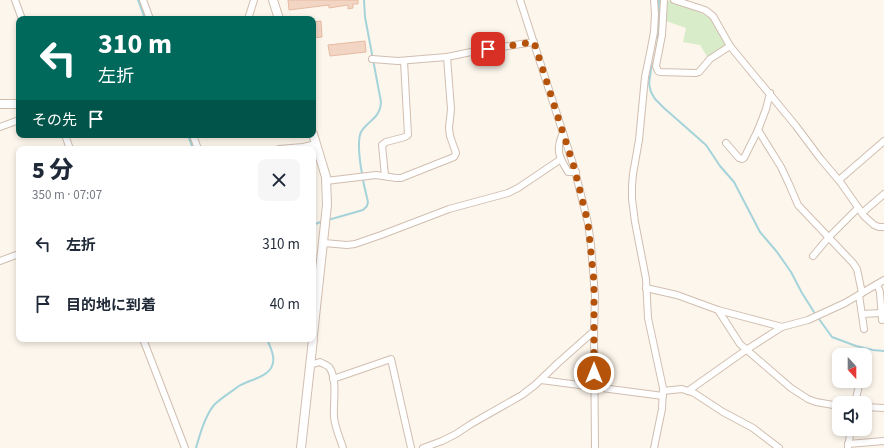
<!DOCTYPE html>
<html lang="ja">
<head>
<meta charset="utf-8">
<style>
	body { margin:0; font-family:"Source Sans 3","Noto Sans JP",sans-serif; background:#f6f6f7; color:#1f2937; height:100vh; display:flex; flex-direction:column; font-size:15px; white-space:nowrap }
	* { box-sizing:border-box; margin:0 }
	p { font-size:13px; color:#747a83 }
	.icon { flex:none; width:22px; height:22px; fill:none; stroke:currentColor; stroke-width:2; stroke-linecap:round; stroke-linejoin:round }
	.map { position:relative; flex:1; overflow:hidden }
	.panel { position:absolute; left:16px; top:146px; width:300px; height:196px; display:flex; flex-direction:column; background:#fff; border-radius:8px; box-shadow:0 2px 6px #0003 }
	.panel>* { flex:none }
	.banner { position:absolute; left:16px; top:16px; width:300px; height:122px; border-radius:8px; box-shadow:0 2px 6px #0003; background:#00695c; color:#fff; overflow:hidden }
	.needle { width:26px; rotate:159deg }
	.tools { position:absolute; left:832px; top:348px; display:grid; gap:8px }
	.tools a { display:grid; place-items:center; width:40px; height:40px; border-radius:8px; background:#fff; box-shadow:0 2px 6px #0003; font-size:20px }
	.pin { position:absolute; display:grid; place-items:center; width:34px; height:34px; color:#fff; margin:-17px; border-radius:8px; box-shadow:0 2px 6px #0006 }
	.me { position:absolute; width:44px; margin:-22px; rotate:0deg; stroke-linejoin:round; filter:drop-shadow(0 0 3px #0008) }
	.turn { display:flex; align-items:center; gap:14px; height:84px; padding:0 16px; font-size:18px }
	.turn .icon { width:52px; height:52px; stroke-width:2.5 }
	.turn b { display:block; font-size:28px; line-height:34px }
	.then { display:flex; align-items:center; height:38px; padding:0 16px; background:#0003; gap:8px; font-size:15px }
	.round { display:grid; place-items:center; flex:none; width:42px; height:42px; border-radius:8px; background:#f6f6f7 }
	.headline { display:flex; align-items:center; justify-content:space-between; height:68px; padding:0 16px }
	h1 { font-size:24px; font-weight:800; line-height:30px }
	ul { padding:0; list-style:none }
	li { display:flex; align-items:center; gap:12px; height:60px; padding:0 16px }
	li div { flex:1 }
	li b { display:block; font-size:15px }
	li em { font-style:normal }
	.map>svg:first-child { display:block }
	.green { fill:#d8ecc9 }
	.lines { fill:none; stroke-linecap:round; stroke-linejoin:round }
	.stream { stroke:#a5d3da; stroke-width:2 }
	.building { fill:#f3d5c3; stroke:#e6bba3 }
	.minor-casing { stroke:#d1beb0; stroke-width:8 }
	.tertiary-casing { stroke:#d1beb0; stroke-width:10 }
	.minor { stroke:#fff; stroke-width:6 }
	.tertiary { stroke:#fff; stroke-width:8 }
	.route { stroke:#b45309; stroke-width:7; stroke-dasharray:0 12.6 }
</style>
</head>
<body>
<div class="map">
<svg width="884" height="448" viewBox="0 0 884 448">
	<rect width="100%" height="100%" fill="#fdf6ec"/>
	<path class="green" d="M670,0L708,16L715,23L721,37L727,45L708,58L700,45L683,42L686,28L666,21L667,2Z"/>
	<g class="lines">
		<g class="stream">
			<path d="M138,0L145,19"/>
			<path d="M659,0L658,40L655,58L651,69L649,84L651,92L655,99L664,108L706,145L720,166L734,182L760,232L777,252L791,272L802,293L814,312L832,337L856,346L873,350L884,351"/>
			<path d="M188,135L193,149"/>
			<path d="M328,220L363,210L367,206L368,202C364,187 355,145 361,132C368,120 380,119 381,102L365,17L364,0"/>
			<path d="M313,225L323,221"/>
			<path d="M196,448C200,434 205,416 214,405C221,398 231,392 239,386C249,380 268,377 272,366C276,357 270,347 267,339"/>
		</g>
	</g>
	<g class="building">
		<path d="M288,0H358V4H353V8L348,9V5L329,8V5L289,10Z"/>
		<path d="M321,21L322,37L313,38V22Z"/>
		<path d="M365,41L366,52L330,56L328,45Z"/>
	</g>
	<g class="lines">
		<defs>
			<g id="minor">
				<path d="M15,0L22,19"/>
				<path d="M143,0L150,19"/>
				<path d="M520,0L574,167L588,223L591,245L595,296L594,331L595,448"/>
				<path d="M654,0L655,14L654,32L650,53L645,77L639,140L633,174L632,186V199L635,222L646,279L648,318L663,388L662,409L654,448"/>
				<path d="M664,0L662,35L656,66L658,71L660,72L696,73L699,72L710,59L730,46"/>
				<path d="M674,0L705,10L713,16L730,46L796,126L820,158L841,183L864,216L874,225L879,227H884"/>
				<path d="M248,19L254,0"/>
				<path d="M372,59L398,61L422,59L447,57L476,51L534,42"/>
				<path d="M0,127L19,120"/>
				<path d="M758,130L781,167L789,184L798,205L853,263L857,269L862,293"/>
				<path d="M563,133C556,148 558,156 567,170L568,172H576"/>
				<path d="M65,135L70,149"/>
				<path d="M193,135L198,149"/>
				<path d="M726,143L739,158L742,159L744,158L758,130L766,109L770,93"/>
				<path d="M279,149L303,147L316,144"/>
				<path d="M385,176L382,145L386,142L405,137L408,135L404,61"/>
				<path d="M839,180L884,141"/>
				<path d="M326,181L376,175L396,178H401L454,157L456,153L450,136L449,128L451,109L447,57"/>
				<path d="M862,213L884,194"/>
				<path d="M324,243L347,245L355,244L381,235L449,209L508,193L518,188L561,159"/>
				<path d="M813,256L829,237L858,208"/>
				<path d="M0,261L19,254"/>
				<path d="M877,284L880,292L882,320"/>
				<path d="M646,288L677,295L718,310L782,327L793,324L808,320L845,303L884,280"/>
				<path d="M859,295L864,329"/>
				<path d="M718,310L740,344L791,388L808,399L816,402L839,406"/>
				<path d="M862,314L881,313"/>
				<path d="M143,339L185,448"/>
				<path d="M310,365L320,362C323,364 327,365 329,367C338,379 333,403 334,417C335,428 340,438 343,448"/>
				<path d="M333,379L391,359L411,448"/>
				<path d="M541,380L663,396"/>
				<path d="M663,391L682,389L694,393L723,412L753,428L779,448"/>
				<path d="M688,391L746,350L782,327"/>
				<path d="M855,403L860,381"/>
				<path d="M865,407L884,408"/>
				<path d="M848,444L884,441"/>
				<path d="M848,447L851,429"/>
				<path d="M423,448L442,441L456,434L471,424L522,395L535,385L558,363L594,331"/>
			</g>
			<g id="tertiary">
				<path d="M273,0L279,19"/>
				<path d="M0,104H19"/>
				<path d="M313,134L326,177L327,205L313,335"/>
				<path d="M301,448L313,339"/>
			</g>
		</defs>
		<use href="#minor" class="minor-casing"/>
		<use href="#tertiary" class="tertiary-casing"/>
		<use href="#minor" class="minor"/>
		<use href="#tertiary" class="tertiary"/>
	</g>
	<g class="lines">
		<path class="route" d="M488,49L534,42L574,167L588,223L594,282V373"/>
	</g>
</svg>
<div class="tools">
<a><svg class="needle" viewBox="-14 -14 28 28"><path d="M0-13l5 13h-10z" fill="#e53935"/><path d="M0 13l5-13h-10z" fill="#747a83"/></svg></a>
<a><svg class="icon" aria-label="sound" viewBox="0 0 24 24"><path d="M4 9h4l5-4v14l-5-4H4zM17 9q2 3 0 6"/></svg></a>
</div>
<div class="pin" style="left:488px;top:49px;background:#d93025"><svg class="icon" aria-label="arrive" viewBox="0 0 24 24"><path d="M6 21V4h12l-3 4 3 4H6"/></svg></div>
<svg class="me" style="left:594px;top:373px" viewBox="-20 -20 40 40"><circle r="17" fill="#b45309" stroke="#fff" stroke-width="3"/><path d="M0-11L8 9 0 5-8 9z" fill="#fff"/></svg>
<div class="banner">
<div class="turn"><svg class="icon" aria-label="left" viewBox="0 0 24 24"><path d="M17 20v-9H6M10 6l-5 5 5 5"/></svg><div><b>310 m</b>左折</div></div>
<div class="then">その先<svg class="icon" aria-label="arrive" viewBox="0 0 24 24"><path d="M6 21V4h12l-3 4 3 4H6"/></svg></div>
</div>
<section class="panel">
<div class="headline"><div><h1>5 分</h1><p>350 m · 07:07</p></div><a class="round"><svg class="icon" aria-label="close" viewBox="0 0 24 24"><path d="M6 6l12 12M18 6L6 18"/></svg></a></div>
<ul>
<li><svg class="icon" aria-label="left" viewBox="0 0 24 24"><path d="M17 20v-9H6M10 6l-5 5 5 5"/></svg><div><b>左折</b></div><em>310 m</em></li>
<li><svg class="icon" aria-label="arrive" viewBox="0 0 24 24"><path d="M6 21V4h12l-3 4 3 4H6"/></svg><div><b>目的地に到着</b></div><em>40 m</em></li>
</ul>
</section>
</div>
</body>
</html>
